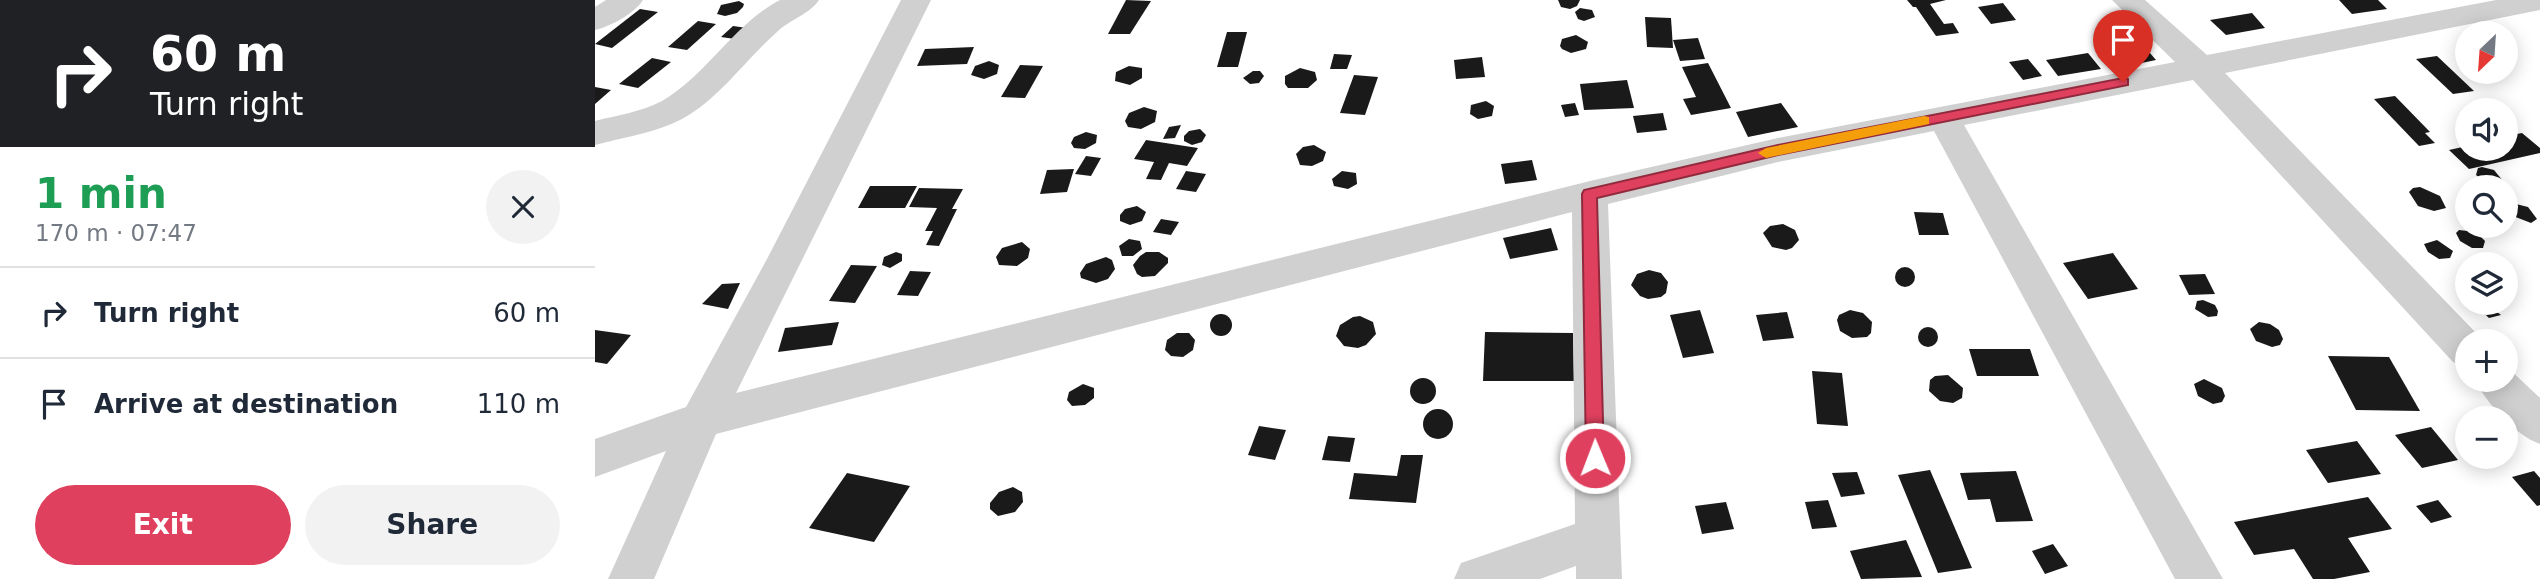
<!DOCTYPE html>
<html lang="en">
<head>
<meta charset="utf-8">
<style>
	body { margin:0; font-family:"DejaVu Sans",sans-serif; background:#f2f2f3; color:#1f2937; height:100vh; display:flex; flex-direction:column; font-size:26px; white-space:nowrap }
	* { box-sizing:border-box; margin:0 }
	p { font-size:23px; color:#747a83 }
	.icon { flex:none; width:38px; height:38px; fill:none; stroke:currentColor; stroke-width:2; stroke-linecap:round; stroke-linejoin:round }
	.map { position:relative; flex:1; overflow:hidden }
	.sheet { display:flex; flex-direction:column; background:#fff; width:595px }
	.sheet>* { flex:none }
	.guide { background:#202124; color:#fff; overflow:hidden }
	.needle { width:46px; rotate:205deg }
	.fabs { position:absolute; left:1860px; top:21px; display:grid; gap:14px }
	.fabs a { display:grid; place-items:center; width:63px; height:63px; border-radius:50%; background:#fff; box-shadow:0 4px 18px #0003; font-size:35px }
	.pin { position:absolute; display:grid; place-items:center; width:60px; height:60px; color:#fff; margin:-72px -30px; border-radius:50% 50% 50% 0; rotate:-45deg; box-shadow:0 0 7px #0007 }
	.pin .icon { rotate:45deg }
	.me { position:absolute; width:77px; margin:-38px; rotate:359deg; stroke-linejoin:round; filter:drop-shadow(0 0 5px #0008) }
	.turn { display:flex; align-items:center; gap:24px; height:147px; padding:0 35px; font-size:32px }
	.turn .icon { width:91px; height:91px; stroke-width:2.5 }
	.turn b { display:block; font-size:49px; line-height:60px }
	.round { display:grid; place-items:center; flex:none; width:74px; height:74px; border-radius:37px; background:#f2f2f3 }
	.overview { display:flex; align-items:center; justify-content:space-between; height:119px; padding:0 35px }
	h1 { font-size:42px; font-weight:700; line-height:52px; color:#1e9e55 }
	.action { display:flex; gap:14px; margin-top:auto; padding:14px 35px }
	.action a { flex:1; height:80px; border-radius:42px; background:#df405e; color:#fff; font-size:28px; font-weight:700; line-height:80px; text-align:center }
	.action a+a { background:#f2f2f3; color:#1f2937 }
	ul { padding:0; list-style:none }
	li { display:flex; align-items:center; gap:21px; height:91px; padding:0 35px; border-top:2px solid #e0e1e3 }
	li div { flex:1 }
	li b { display:block; font-size:26px }
	li em { font-style:normal }
	main { display:flex; flex:1; min-height:0 }
	.map>svg:first-child { display:block }
	.building { fill:#1a1a1a }
	.lines { fill:none; stroke-linecap:round; stroke-linejoin:round }
	.street { fill:#d0d0d0; fill-rule:evenodd }
	.route { fill:#df405e; stroke:#912a3d; stroke-width:2 }
	.slow { fill:#f59e0b }
</style>
</head>
<body>
<main>
<section class="sheet">
<div class="guide">
<div class="turn"><svg class="icon" aria-label="right" viewBox="0 0 24 24"><path d="M7 20v-9h11M14 6l5 5-5 5"/></svg><div><b>60 m</b>Turn right</div></div>
</div>
<div class="overview"><div><h1>1 min</h1><p>170 m · 07:47</p></div><a class="round"><svg class="icon" aria-label="close" viewBox="0 0 24 24"><path d="M6 6l12 12M18 6L6 18"/></svg></a></div>
<ul>
<li><svg class="icon" aria-label="right" viewBox="0 0 24 24"><path d="M7 20v-9h11M14 6l5 5-5 5"/></svg><div><b>Turn right</b></div><em>60 m</em></li>
<li><svg class="icon" aria-label="arrive" viewBox="0 0 24 24"><path d="M6 21V4h12l-3 4 3 4H6"/></svg><div><b>Arrive at destination</b></div><em>110 m</em></li>
</ul>
<div class="action"><a>Exit</a><a>Share</a></div>
</section>
<div class="map">
<svg width="1945" height="579" viewBox="0 0 1945 579">
	<rect width="100%" height="100%" fill="#fff"/>
	<g class="building">
		<path d="M531,0L556,1L535,34H513Z"/>
		<path d="M963,0H985L982,6L975,9L966,7Z"/>
		<path d="M1312,0H1351L1335,4L1349,24L1358,23L1364,33L1341,36L1321,7H1318Z"/>
		<path d="M1744,0H1783L1792,9L1757,14Z"/>
		<path d="M144,1L149,4L148,7L142,13L130,16L122,14L126,5Z"/>
		<path d="M1408,3L1421,20L1396,24L1383,7Z"/>
		<path d="M985,8L997,10L1000,17L989,21L983,19L980,12Z"/>
		<path d="M45,9L63,12L17,48L0,44Z"/>
		<path d="M1657,13L1670,28L1631,35L1615,20Z"/>
		<path d="M1050,17L1076,18L1078,48L1052,47Z"/>
		<path d="M1537,18L1546,29L1536,31L1526,21Z"/>
		<path d="M103,21L121,24L92,50L73,47Z"/>
		<path d="M138,26L152,28L140,39L126,37Z"/>
		<path d="M632,32H652L643,67H622Z"/>
		<path d="M981,35L993,42L991,49L976,53L967,49L965,46L967,39Z"/>
		<path d="M1103,38L1110,59L1085,61L1078,40Z"/>
		<path d="M1548,45L1561,60L1522,68L1508,53Z"/>
		<path d="M379,47L372,64L322,66L330,49Z"/>
		<path d="M1493,53L1506,69L1463,76L1451,60Z"/>
		<path d="M739,54L757,55L752,69H735Z"/>
		<path d="M1842,56L1879,91L1858,94L1821,59Z"/>
		<path d="M887,57L890,77L861,79L859,60Z"/>
		<path d="M57,58L76,62L43,88L24,84Z"/>
		<path d="M1433,59L1447,76L1428,80L1414,62Z"/>
		<path d="M394,61L404,65L402,74L389,79L376,75L380,66Z"/>
		<path d="M1113,63L1136,108L1096,115L1088,99L1101,97L1087,67Z"/>
		<path d="M425,65L448,66L430,98L406,97Z"/>
		<path d="M534,66L547,68V78L535,85L520,81L521,72Z"/>
		<path d="M705,68L720,72L722,80L713,88H693L690,84V76Z"/>
		<path d="M658,71H665L669,76L664,83L655,84L648,78Z"/>
		<path d="M759,75L783,77L770,115L745,113Z"/>
		<path d="M1032,80L1039,108L989,110L985,84Z"/>
		<path d="M0,87L16,90L0,104Z"/>
		<path d="M1800,96L1835,132L1830,133L1840,143L1824,146L1779,99Z"/>
		<path d="M891,101L899,106L897,116L883,119L875,114L876,105Z"/>
		<path d="M980,103L984,115L970,117L966,105Z"/>
		<path d="M1186,103L1203,127L1153,137L1141,112Z"/>
		<path d="M549,107L562,111L560,122L546,129L533,127L530,121L534,113Z"/>
		<path d="M1068,113L1072,130L1042,133L1038,116Z"/>
		<path d="M586,125L580,138L568,139L574,127Z"/>
		<path d="M605,129L611,135L607,142L597,145L589,141V136L594,131Z"/>
		<path d="M491,132L502,135L501,143L490,149L479,148L476,143L479,137Z"/>
		<path d="M1927,133L1945,148V153L1874,169L1854,150L1872,146V149H1911V136Z"/>
		<path d="M551,140L603,148L592,166L574,163L566,180L551,179L559,162L539,159Z"/>
		<path d="M719,145L731,152L728,161L717,166L705,165L701,154L708,147Z"/>
		<path d="M491,156L506,158L496,176L480,174Z"/>
		<path d="M937,160L942,180L910,184L906,164Z"/>
		<path d="M1887,167L1899,170L1908,181L1901,185L1890,182L1881,175L1883,168Z"/>
		<path d="M479,169L472,192L445,194L452,170Z"/>
		<path d="M591,171L611,174L601,192L581,189Z"/>
		<path d="M747,171L761,173L762,184L753,189L739,186L737,179Z"/>
		<path d="M275,186H322L310,208H263Z"/>
		<path d="M1825,187L1845,196L1851,208L1839,211L1823,206L1814,192L1818,188Z"/>
		<path d="M324,188L368,189L357,209H362L344,246L331,245L338,231H330L342,208L314,207Z"/>
		<path d="M1921,204L1933,207L1942,219L1936,223L1918,216L1914,208Z"/>
		<path d="M542,206L551,212L547,221L535,225L525,221V215L530,209Z"/>
		<path d="M1319,212L1348,213L1354,235H1324Z"/>
		<path d="M566,219L584,222L576,235L558,232Z"/>
		<path d="M1188,224L1200,230L1204,240L1197,248L1191,250L1177,247L1168,233L1175,226Z"/>
		<path d="M956,228L963,250L915,259L908,238Z"/>
		<path d="M1864,230L1881,232L1890,241L1888,248H1877L1865,241L1861,233Z"/>
		<path d="M534,239L545,241L547,249L538,256H527L524,246Z"/>
		<path d="M1842,240L1858,251L1855,258L1844,259L1833,252L1829,244Z"/>
		<path d="M427,242L435,249L433,258L422,266L404,265L401,257L407,248Z"/>
		<path d="M301,252L307,254V261L295,268L287,265L289,257Z"/>
		<path d="M551,252H564L573,258V263L560,276L547,277L542,274L538,265L545,256Z"/>
		<path d="M1518,253L1543,289L1493,299L1468,263Z"/>
		<path d="M511,257L517,260L520,269L513,279L501,283L486,278L485,273L491,264Z"/>
		<path d="M256,265L282,266L260,303L234,301Z"/>
		<circle cx="1310" cy="277" r="10"/>
		<path d="M1054,270L1066,273L1073,282L1071,293L1066,297L1053,299L1045,296L1036,285L1042,274Z"/>
		<path d="M315,271L336,272L323,296L302,295Z"/>
		<path d="M1610,274L1620,294L1594,295L1584,275Z"/>
		<path d="M145,283L133,309L107,304L127,284Z"/>
		<path d="M1608,300L1620,305L1623,311L1622,316L1613,317L1600,309L1602,301Z"/>
		<path d="M1890,303L1906,315L1894,318L1879,304Z"/>
		<path d="M1105,310L1119,353L1088,358L1075,315Z"/>
		<path d="M1255,310L1268,313L1277,322L1276,333L1272,337L1257,338L1245,331L1242,320L1244,315Z"/>
		<path d="M1192,312L1199,338L1168,341L1161,315Z"/>
		<circle cx="626" cy="325" r="11"/>
		<path d="M765,316L778,322L781,334L771,345L763,348L749,346L741,336L745,325L758,317Z"/>
		<path d="M244,322L237,345L183,352L190,328Z"/>
		<path d="M1664,322L1675,324L1684,330L1688,339L1685,345L1677,347L1661,341L1655,329Z"/>
		<circle cx="1333" cy="337" r="10"/>
		<path d="M0,330L36,335L12,364L0,362Z"/>
		<path d="M890,332L978,333L979,381H888Z"/>
		<path d="M582,333H594L600,340L598,350L588,357L576,356L570,350L572,340Z"/>
		<path d="M1374,349H1435L1444,376H1382Z"/>
		<path d="M1733,356L1794,357L1825,411L1761,410Z"/>
		<path d="M1217,371L1247,373L1253,426L1222,424Z"/>
		<path d="M1353,375L1368,388L1367,398L1358,403L1345,401L1334,391L1335,380L1340,376Z"/>
		<circle cx="828" cy="391" r="13"/>
		<path d="M1609,379L1627,388L1630,396L1627,402L1618,404L1603,396L1599,384Z"/>
		<path d="M488,384L499,388V398L490,405L477,406L472,400L474,392Z"/>
		<circle cx="843" cy="424" r="15"/>
		<path d="M664,426L691,430L680,460L653,455Z"/>
		<path d="M1836,427L1863,460L1827,468L1800,435Z"/>
		<path d="M733,436L760,438L755,462L727,460Z"/>
		<path d="M1762,441L1786,474L1733,483L1711,450Z"/>
		<path d="M806,455H828L821,503L754,499L759,473L802,476Z"/>
		<path d="M1335,470L1377,568L1343,573L1303,475Z"/>
		<path d="M1421,471L1438,521L1401,522L1395,499L1373,500L1365,473Z"/>
		<path d="M1939,471L1945,478V505L1942,506L1917,477Z"/>
		<path d="M1262,472L1270,494L1246,497L1237,473Z"/>
		<path d="M252,473L315,486L279,542L214,528Z"/>
		<path d="M418,487L427,492L428,502L420,512L403,516L395,509V503L404,492Z"/>
		<path d="M1773,497L1797,529L1753,538L1775,572L1739,579H1718L1699,549L1659,555L1639,522Z"/>
		<path d="M1233,500L1242,527L1217,529L1210,502Z"/>
		<path d="M1843,500L1857,517L1836,523L1821,506Z"/>
		<path d="M1131,502L1139,529L1107,534L1100,506Z"/>
		<path d="M1311,540L1327,577L1266,579L1255,551Z"/>
		<path d="M1458,544L1473,566L1450,574L1437,551Z"/>
	</g>
	<g class="lines">
		<g class="street">
			<path d="M11,0H48C39,14 16,26 0,30V7Z"/>
			<path d="M185,0H224C215,14 194,20 182,32C150,60 125,98 87,119C61,133 29,137 0,145V121C23,115 46,112 67,101C112,75 139,24 185,0Z"/>
			<path d="M306,0H336L141,393L995,181L1183,138L1580,62L1517,0H1550L1612,55L1901,0H1945V10L1630,73L1886,338L1888,341H1872V367L1858,362L1598,80L1369,125L1628,579H1580L1339,131L1183,162L1013,204L1027,579H981V566L945,579H859L866,563L980,524L977,212L121,434L59,579H13L71,451L0,477V439L91,407L172,259Z"/>
			<path d="M1911,366L1945,398V444C1920,435 1892,404 1880,380H1911Z"/>
		</g>
	</g>
	<path class="route" d="M1528,78L1533,79V85L1183,155L1002,198L1009,458L1006,464L1000,466L993,464L991,458L987,194L989,190L1183,145Z"/>
	<path class="slow" d="M1329,116L1334,117V124L1171,158L1163,153L1171,148Z"/>
</svg>
<div class="fabs">
<a><svg class="needle" viewBox="-14 -14 28 28"><path d="M0-13l5 13h-10z" fill="#e53935"/><path d="M0 13l5-13h-10z" fill="#747a83"/></svg></a>
<a><svg class="icon" aria-label="sound" viewBox="0 0 24 24"><path d="M4 9h4l5-4v14l-5-4H4zM17 9q2 3 0 6"/></svg></a>
<a><svg class="icon" aria-label="search" viewBox="0 0 24 24"><circle cx="10" cy="10" r="6"/><path d="M15 15l6 6"/></svg></a>
<a><svg class="icon" aria-label="layers" viewBox="0 0 24 24"><path d="M12 4l9 5-9 5-9-5zM3 14l9 5 9-5"/></svg></a>
<a>+</a>
<a>−</a>
</div>
<div class="pin" style="left:1528px;top:82px;background:#d93025"><svg class="icon" aria-label="arrive" viewBox="0 0 24 24"><path d="M6 21V4h12l-3 4 3 4H6"/></svg></div>
<svg class="me" style="left:1000px;top:458px" viewBox="-20 -20 40 40"><circle r="17" fill="#df405e" stroke="#fff" stroke-width="3"/><path d="M0-11L8 9 0 5-8 9z" fill="#fff"/></svg>
</div>
</main>
</body>
</html>
